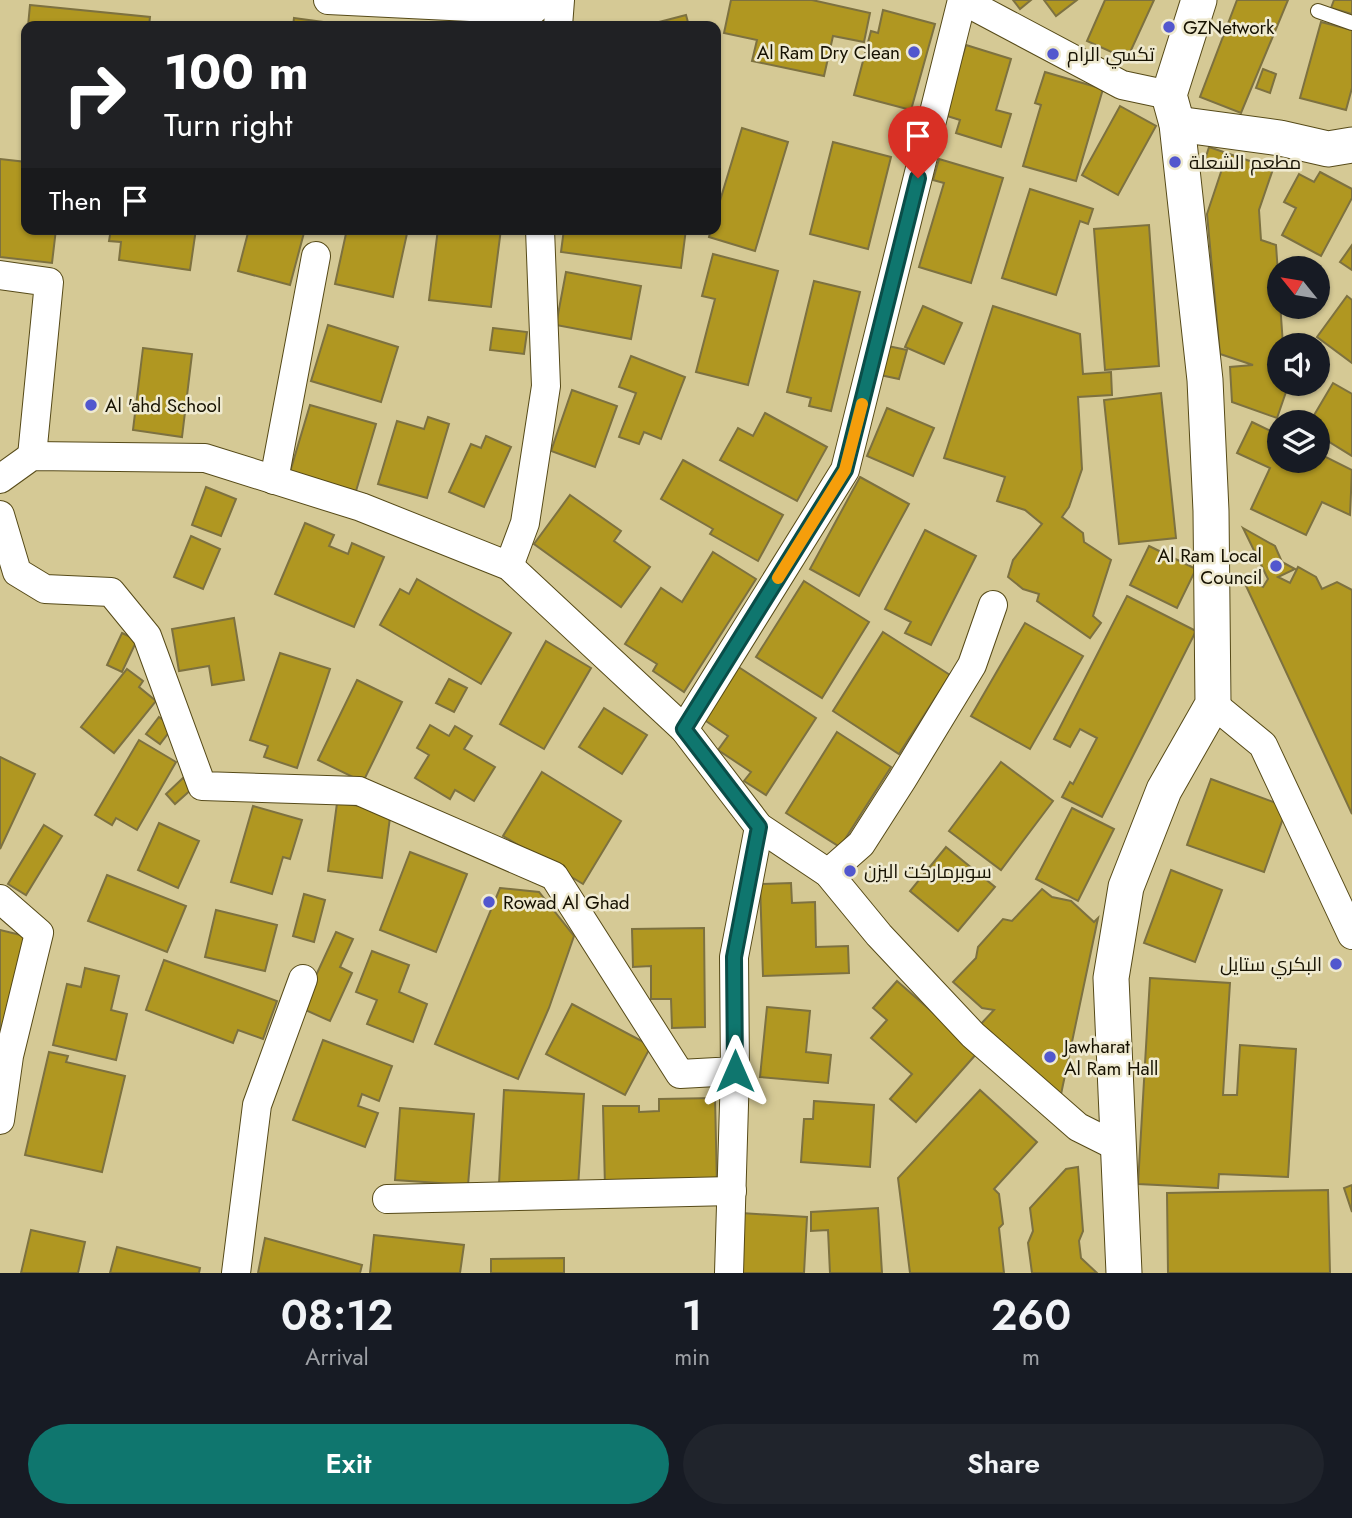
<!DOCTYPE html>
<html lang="en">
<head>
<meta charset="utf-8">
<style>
	body { margin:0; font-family:Jost,Cairo,sans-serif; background:#20242c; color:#f1f3f6; height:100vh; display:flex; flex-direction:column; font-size:26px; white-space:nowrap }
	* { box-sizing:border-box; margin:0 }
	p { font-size:23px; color:#9ea1a6 }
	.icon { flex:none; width:38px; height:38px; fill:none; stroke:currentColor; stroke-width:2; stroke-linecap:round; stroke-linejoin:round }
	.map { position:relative; height:1273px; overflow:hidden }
	.details { display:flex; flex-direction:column; background:#171b24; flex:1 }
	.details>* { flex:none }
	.top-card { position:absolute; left:21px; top:21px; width:700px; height:214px; border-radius:14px; box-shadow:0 2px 5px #0004; background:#202124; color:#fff; overflow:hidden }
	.needle { width:46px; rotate:300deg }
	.buttons { position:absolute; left:1267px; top:256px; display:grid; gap:14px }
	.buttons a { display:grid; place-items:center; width:63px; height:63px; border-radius:50%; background:#171b24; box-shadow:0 2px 5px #0004; font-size:35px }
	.pin { position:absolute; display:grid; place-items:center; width:60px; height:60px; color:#fff; margin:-72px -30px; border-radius:50% 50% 50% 0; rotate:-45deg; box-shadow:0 0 7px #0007 }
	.pin .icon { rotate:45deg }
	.me { position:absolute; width:77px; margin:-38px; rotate:0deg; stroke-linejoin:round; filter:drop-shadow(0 0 5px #0008) }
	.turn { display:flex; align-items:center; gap:24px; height:147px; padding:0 28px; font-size:32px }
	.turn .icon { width:91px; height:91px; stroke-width:2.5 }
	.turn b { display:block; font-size:49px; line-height:60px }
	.then { display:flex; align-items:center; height:66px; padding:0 28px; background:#0003; gap:14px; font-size:26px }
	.eta { display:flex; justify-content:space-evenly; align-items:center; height:119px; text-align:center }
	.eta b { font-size:42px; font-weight:600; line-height:49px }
	.button { display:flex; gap:14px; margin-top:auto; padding:14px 28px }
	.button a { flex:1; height:80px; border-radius:42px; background:#0f766e; color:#fff; font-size:28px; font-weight:600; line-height:80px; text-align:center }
	.button a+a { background:#20242c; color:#f1f3f6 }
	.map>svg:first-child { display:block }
	.building { fill:#b09721; stroke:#7d7140; stroke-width:2 }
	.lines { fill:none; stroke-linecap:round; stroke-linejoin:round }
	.service-casing { stroke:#564a18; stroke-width:16 }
	.minor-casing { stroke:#564a18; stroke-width:30 }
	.tertiary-casing { stroke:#564a18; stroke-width:37 }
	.service { stroke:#fff; stroke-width:14 }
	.minor { stroke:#fff; stroke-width:28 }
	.tertiary { stroke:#fff; stroke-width:35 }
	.route-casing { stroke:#0a4d48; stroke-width:18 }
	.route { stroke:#0f766e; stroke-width:12 }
	.slow { stroke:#f59e0b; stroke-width:12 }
	.poi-dot { fill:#5257ce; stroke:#efead0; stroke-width:2.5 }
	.labels { text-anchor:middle; stroke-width:5; stroke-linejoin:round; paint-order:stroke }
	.poi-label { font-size:19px; fill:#161101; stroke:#efead0; text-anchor:start }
</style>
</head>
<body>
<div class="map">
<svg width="1352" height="1273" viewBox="0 0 1352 1273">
	<rect width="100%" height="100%" fill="#d5c995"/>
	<g class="building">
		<path d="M731,0H812L870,13L864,42L833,36L824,76L752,61L757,40L724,33Z"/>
		<path d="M1013,0H1031L1020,9Z"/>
		<path d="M1044,0H1077L1056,16Z"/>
		<path d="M1105,0H1154L1127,59L1087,41Z"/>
		<path d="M1237,0H1288L1241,113L1200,97Z"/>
		<path d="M1334,0H1352V14L1331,8Z"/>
		<path d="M30,5L150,17L149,26H28Z"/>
		<path d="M883,10L935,24L911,110L854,95L871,31L878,33Z"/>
		<path d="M686,15L689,26H660L659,22Z"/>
		<path d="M294,18L353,26H293Z"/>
		<path d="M565,21L599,25V26H564Z"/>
		<path d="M1321,22L1352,30V88L1346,110L1300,98Z"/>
		<path d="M966,45L1011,59L996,110L1011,114L1001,147L956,133L960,120L944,115Z"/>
		<path d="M1263,69L1276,74L1270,93L1256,88Z"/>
		<path d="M1045,72L1103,89L1076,181L1023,166L1041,105L1035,103Z"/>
		<path d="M1120,106L1156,126L1118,195L1082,175Z"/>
		<path d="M742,128L788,142L755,251L709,237L711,229H716V214Z"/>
		<path d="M833,142L891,157L868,249L810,234Z"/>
		<path d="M1209,147L1273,169L1259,210L1261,240L1276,245L1283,345H1279V383H1285L1286,392L1277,418L1232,402L1230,367L1253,365L1220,354L1207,214L1222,169L1204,163Z"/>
		<path d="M0,159L26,162V229H56L52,263L0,257Z"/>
		<path d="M939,159L1003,178L971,283L919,267L944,183L933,180Z"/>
		<path d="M1320,172L1352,189V198L1321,256L1282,235L1296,208L1284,202L1299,174L1314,182Z"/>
		<path d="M1030,189L1093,209L1088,224L1080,221L1056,295L1002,278Z"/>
		<path d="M1149,225L1159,366L1105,370L1094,229Z"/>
		<path d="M111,229H196L190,270L119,260L121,242L109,241Z"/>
		<path d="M249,229H305L290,285L238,271Z"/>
		<path d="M347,229H408L393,297L335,284Z"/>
		<path d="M438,229H501L491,307L429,300Z"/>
		<path d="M564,229H686L681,268L561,252Z"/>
		<path d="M1352,245V270L1340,262Z"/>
		<path d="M713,254L778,271L748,385L696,372L715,299L702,296Z"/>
		<path d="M566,272L641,286L631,339L556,325Z"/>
		<path d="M814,281L860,292L831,411L809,406L811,398L787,392Z"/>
		<path d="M1347,296L1352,300V363L1317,337Z"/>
		<path d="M923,306L962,323L944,364L905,347Z"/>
		<path d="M993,306L1080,334L1083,374L1111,372L1112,395L1078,397L1082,469L1069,507L1062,517L1083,533L1084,542L1111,560L1093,616L1101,623L1090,638L1037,601L1039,594L1023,589L1008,577L1013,560L1042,524L1025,510L997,501L1005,477L944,458Z"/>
		<path d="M328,325L398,347L381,402L311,381Z"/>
		<path d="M493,328L527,332L524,354L490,350Z"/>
		<path d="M888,346L907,350L899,379L880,375Z"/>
		<path d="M143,348L192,354L182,437L133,430Z"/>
		<path d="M631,356L685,377L661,439L644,432L639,444L619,437L636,393L619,387Z"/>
		<path d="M1333,383L1352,394V456L1318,435V422H1310Z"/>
		<path d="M572,390L617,406L595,467L551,451Z"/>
		<path d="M1161,393L1176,538L1119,544L1104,400Z"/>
		<path d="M310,405L376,424L356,491L290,472Z"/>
		<path d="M887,408L934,428L913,476L867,456Z"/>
		<path d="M765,413L827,447L797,501L720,460L738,428L753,436Z"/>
		<path d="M428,417L449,424L427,498L378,484L397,421L424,429Z"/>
		<path d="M1252,422L1279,435V460H1318V453L1352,470L1350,515L1322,502L1306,535L1251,509L1270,468L1237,453Z"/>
		<path d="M486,436L511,447L484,507L449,492L471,444L481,448Z"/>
		<path d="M683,460L783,515L758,561L710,534L713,529L661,499Z"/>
		<path d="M860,477L909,504L859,596L810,569Z"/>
		<path d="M206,487L236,499L221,536L192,525Z"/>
		<path d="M570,495L621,531L614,541L650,567L621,607L534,544Z"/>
		<path d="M305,523L334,535L329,546L348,554L352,543L384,557L354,627L275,594Z"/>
		<path d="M1243,528L1275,546L1282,562L1295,569L1278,577L1290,583L1298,567L1316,577L1322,589L1337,582L1352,590V814L1241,575L1263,587L1268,579Z"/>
		<path d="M925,530L976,556L931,645L905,633L911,622L885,609Z"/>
		<path d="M191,536L220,549L203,589L174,577Z"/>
		<path d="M1149,546L1196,569L1177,608L1130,585Z"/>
		<path d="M713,552L756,579L684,692L653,671L657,664L625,644L661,588L682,602Z"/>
		<path d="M417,579L511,633L481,684L380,625L400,589L409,594Z"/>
		<path d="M804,581L869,622L822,698L756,657Z"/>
		<path d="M1127,596L1196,631L1102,817L1062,797L1070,782L1073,784L1097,738L1080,729L1070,747L1054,739Z"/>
		<path d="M234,618L244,680L212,685L209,666L179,671L172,629Z"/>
		<path d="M1025,623L1083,656L1030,749L971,716Z"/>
		<path d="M883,632L950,675L899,754L833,711Z"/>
		<path d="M122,633L137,640L122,672L107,665Z"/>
		<path d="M546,641L591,668L544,749L500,724Z"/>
		<path d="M280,653L330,669L297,768L264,757L268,746L250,740Z"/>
		<path d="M737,666L816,718L766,795L744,781L751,772L718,750L728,736L703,719Z"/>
		<path d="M127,669L143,681L139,687L156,701L114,753L81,727Z"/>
		<path d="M449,679L467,688L454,712L436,703Z"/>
		<path d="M357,680L402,702L363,782L318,760Z"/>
		<path d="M604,708L647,735L622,774L579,747Z"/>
		<path d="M159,717L173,727L160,744L146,734Z"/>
		<path d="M430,725L449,736L455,726L472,736L464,749L495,767L474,801L455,790L450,799L415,778L429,755L417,748Z"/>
		<path d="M837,732L891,767L840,847L786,813Z"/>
		<path d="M139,740L176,762L137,830L116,818L112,825L95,815Z"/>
		<path d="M0,757L35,774L0,849Z"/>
		<path d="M1001,762L1053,801L1001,870L949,831Z"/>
		<path d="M542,772L621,821L583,884L503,836Z"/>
		<path d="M183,778L193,788L175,804L166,794Z"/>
		<path d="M1211,779L1287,807L1264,872L1187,845Z"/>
		<path d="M337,803L391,810L382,878L328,871Z"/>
		<path d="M253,806L302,820L290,859L283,857L272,894L231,882Z"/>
		<path d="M1072,808L1114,829L1078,901L1036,879Z"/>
		<path d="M159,823L199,841L178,888L138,870Z"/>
		<path d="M44,825L62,836L26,895L8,884Z"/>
		<path d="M946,847L995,887L958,931L910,891Z"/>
		<path d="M410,852L467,874L436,952L380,930Z"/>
		<path d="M1171,870L1222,890L1195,962L1144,943Z"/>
		<path d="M107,875L186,906L167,952L88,921Z"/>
		<path d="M791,883L792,903L815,902L816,947L848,946L849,973L763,976L760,884Z"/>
		<path d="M500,888L539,892L574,936L549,1008L518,1079L435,1044Z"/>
		<path d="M1042,889L1052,897L1071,901L1094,922L1098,918L1060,1099L979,1026L994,1010L982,1008L953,982L976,958L978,947L1003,919L1012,921Z"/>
		<path d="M304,894L325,900L314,942L293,936Z"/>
		<path d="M216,910L277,925L265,971L205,957Z"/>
		<path d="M704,928L705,1027L672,1028L671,999H651V966L633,967L632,929Z"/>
		<path d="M0,930L29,937L5,1032L0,1030Z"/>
		<path d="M336,932L353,939L340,967L352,973L330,1021L301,1008Z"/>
		<path d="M372,951L409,965L399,992L427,1004L413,1042L367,1024L377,1000L356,992Z"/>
		<path d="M164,960L277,1001L263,1039L238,1030L233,1043L146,1010Z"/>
		<path d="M85,968L119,976L111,1010L127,1014L116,1060L53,1045L67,984L81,987Z"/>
		<path d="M1150,978L1230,983L1223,1095H1237L1240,1045L1296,1049L1288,1177L1219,1174L1218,1188L1138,1184Z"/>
		<path d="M897,981L978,1052L916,1122L890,1099L912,1074L871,1038L887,1020L873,1008Z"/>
		<path d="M572,1004L651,1046L625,1095L546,1054Z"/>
		<path d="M767,1007L810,1011L806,1052L831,1055L828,1083L760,1077Z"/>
		<path d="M323,1040L392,1066L379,1101L362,1094L358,1106L378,1113L365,1147L293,1120Z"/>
		<path d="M49,1052L68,1056L66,1062L125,1076L102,1172L25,1155Z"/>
		<path d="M504,1090L584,1094L578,1188L499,1184Z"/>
		<path d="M980,1090L1037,1142L994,1189L999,1194L1003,1224L999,1228L1004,1273H910L898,1178Z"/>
		<path d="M715,1098L717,1185L605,1187L603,1106H639V1112L659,1111V1099Z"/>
		<path d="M814,1101L874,1105L870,1167L801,1162L804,1119H813Z"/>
		<path d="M400,1108L474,1114L468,1185L395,1180Z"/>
		<path d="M1078,1167L1083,1231L1079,1241L1081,1258L1097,1273H1032L1028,1243L1033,1231L1030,1208L1066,1169Z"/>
		<path d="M1352,1185V1212L1344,1188Z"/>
		<path d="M1328,1190L1330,1273H1168L1167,1193Z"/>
		<path d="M878,1208L882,1273H830L828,1230L811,1231V1212Z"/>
		<path d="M741,1213L807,1217L804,1273H738Z"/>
		<path d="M31,1230L85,1242L78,1273H21Z"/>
		<path d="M374,1235L464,1245L460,1273H370Z"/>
		<path d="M265,1238L362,1265L360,1273H258Z"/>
		<path d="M117,1247L200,1268L199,1273H110Z"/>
		<path d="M564,1258V1273H491V1259Z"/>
	</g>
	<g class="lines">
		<defs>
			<path id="service" d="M1318,11L1352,23"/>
			<g id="minor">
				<path d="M328,0L533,10L545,0"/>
				<path d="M962,0L1122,85L1169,95"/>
				<path d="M558,26L560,0"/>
				<path d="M0,275L49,282L32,456"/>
				<path d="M0,479L32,456L205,458L361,507L509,566L684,729L759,827L828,873L879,935L973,1035L1078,1127L1116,1146"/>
				<path d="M274,480L316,256"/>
				<path d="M0,515L17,572L45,589L111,592L147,636L202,786L359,791L554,876L680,1074L735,1071L734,957L759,827"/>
				<path d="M509,566L525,523L546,386L540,229"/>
				<path d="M1213,704L1263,745L1352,935"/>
				<path d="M684,729L845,470L962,0"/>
				<path d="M828,873L861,844L902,780L972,665L993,605"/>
				<path d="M0,899L39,933L9,1056L0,1120"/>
				<path d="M387,1199L732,1191"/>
				<path d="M236,1273L257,1105L303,979"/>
				<path d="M729,1273L735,1071"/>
			</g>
			<g id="tertiary">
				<path d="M1177,124L1280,138L1328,149L1352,145"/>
				<path d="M1124,1273L1111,978L1126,887L1164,790L1213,704L1211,511L1205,380L1177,124L1169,95L1199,0"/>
			</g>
		</defs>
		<use href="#service" class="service-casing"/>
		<use href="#minor" class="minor-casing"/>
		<use href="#tertiary" class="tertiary-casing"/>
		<use href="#service" class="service"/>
		<use href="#minor" class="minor"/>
		<use href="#tertiary" class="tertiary"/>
	</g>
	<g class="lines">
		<defs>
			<path id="route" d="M735,1071L734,957L759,827L684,729L845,470L918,178"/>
		</defs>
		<use href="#route" class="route-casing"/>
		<use href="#route" class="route"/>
		<path class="slow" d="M778,578L845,470L862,404"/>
	</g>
	<g class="poi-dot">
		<circle cx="1169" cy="27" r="7"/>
		<circle cx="914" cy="52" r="7"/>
		<circle cx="1053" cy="54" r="7"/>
		<circle cx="1175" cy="162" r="7"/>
		<circle cx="91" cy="405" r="7"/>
		<circle cx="1276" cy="566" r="7"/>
		<circle cx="850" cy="871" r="7"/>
		<circle cx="489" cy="902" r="7"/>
		<circle cx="1336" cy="964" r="7"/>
		<circle cx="1050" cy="1057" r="7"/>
	</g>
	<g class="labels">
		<g class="poi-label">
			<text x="1183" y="34">GZNetwork</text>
			<text x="900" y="59" text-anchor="end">Al Ram Dry Clean</text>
			<text x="1067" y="61">تكسي الرام</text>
			<text x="1189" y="169">مطعم الشعلة</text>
			<text x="105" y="412">Al 'ahd School</text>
			<text x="1262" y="562" text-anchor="end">Al Ram Local<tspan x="1262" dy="22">Council</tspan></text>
			<text x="864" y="878">سوبرماركت اليزن</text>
			<text x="503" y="909">Rowad Al Ghad</text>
			<text x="1322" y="971" text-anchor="end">البكري ستايل</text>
			<text x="1064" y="1053">Jawharat<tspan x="1064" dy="22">Al Ram Hall</tspan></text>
		</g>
	</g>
</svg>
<div class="buttons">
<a><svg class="needle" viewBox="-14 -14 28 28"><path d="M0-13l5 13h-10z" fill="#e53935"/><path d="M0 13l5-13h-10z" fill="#9ea1a6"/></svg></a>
<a><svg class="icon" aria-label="sound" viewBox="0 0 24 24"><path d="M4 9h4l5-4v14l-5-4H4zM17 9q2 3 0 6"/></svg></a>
<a><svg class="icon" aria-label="layers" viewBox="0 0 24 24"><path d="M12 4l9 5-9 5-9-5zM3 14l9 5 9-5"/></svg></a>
</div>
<div class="pin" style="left:918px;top:178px;background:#d93025"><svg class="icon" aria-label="arrive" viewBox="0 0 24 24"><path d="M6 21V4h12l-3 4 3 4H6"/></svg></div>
<svg class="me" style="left:735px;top:1071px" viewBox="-20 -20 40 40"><path d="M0-17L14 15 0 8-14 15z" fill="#0f766e" stroke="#fff" stroke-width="4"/></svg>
<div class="top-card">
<div class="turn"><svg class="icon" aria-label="right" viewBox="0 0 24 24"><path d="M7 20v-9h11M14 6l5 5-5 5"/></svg><div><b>100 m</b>Turn right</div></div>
<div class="then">Then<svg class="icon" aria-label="arrive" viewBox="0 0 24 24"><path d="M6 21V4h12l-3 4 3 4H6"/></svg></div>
</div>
</div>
<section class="details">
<div class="eta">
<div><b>08:12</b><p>Arrival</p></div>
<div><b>1</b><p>min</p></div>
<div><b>260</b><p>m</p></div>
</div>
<div class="button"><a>Exit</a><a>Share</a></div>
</section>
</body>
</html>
